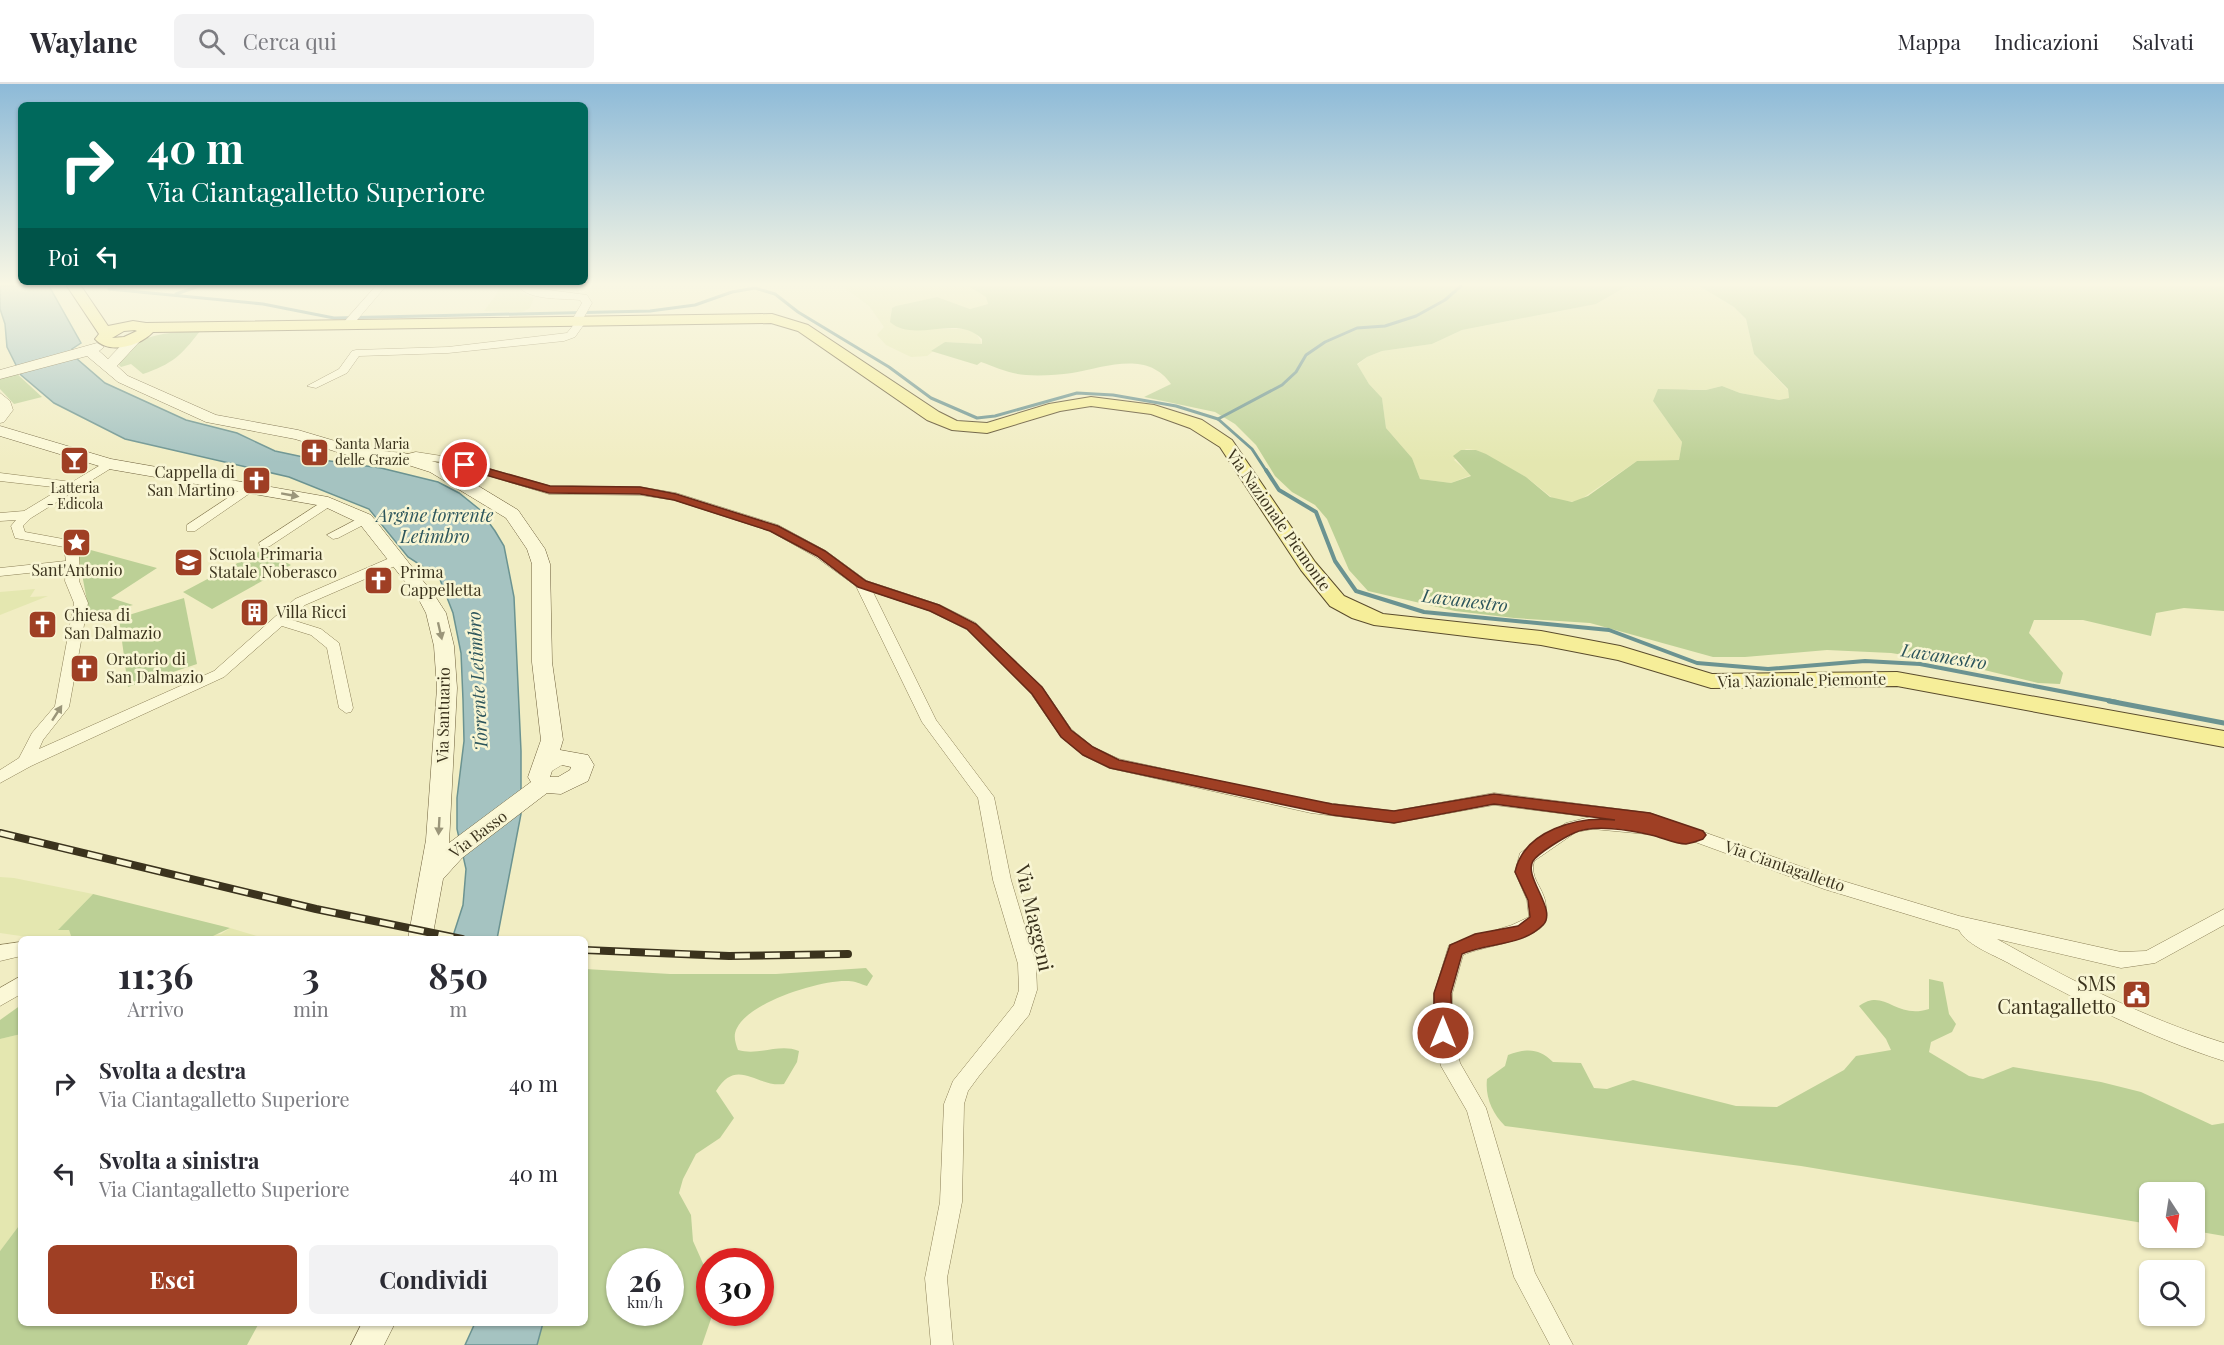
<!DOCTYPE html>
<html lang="it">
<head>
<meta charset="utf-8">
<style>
	body { margin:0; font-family:"Playfair Display",serif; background:#f2f2f3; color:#2b2b33; height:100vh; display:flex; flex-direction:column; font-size:22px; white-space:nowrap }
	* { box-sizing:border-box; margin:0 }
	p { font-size:20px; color:#7c7c81 }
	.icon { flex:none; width:33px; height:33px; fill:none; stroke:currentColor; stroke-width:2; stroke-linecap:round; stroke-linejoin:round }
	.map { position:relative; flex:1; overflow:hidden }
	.side { position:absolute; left:18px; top:852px; width:570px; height:390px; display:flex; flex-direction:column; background:#fff; border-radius:9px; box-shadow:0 2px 4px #0004 }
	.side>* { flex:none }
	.guide { position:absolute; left:18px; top:18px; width:570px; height:183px; border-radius:9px; box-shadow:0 2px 4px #0004; background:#00695c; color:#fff; overflow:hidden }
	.needle { width:39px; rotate:168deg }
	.controls { position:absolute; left:2139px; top:1098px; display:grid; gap:12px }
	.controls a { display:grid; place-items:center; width:66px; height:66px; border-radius:9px; background:#fff; box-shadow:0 2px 4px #0004; font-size:30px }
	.speed { position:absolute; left:606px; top:1164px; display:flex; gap:12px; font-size:30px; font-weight:700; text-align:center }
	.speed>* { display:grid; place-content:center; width:78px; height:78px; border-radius:50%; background:#fff; box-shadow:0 2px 4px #0004; line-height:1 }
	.speed small { font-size:15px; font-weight:400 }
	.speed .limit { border:9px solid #d22; background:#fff; color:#111 }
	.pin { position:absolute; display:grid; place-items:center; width:51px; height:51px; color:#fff; margin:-26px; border:3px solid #fff; border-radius:50%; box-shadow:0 2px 6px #0007 }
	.me { position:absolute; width:66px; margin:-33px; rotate:0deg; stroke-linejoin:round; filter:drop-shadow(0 0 4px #0008) }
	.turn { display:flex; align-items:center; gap:21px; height:126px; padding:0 30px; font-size:27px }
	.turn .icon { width:78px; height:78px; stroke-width:2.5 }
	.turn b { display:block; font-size:42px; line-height:51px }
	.then { display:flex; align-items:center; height:57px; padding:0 30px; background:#0003; gap:12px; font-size:22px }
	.eta { display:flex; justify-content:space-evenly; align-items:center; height:102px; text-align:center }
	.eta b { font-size:36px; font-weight:700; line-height:42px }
	.cta { display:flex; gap:12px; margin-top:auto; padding:12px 30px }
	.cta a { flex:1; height:69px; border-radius:9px; background:#9f3f24; color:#fff; font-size:24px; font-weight:700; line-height:69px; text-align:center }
	.cta a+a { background:#f2f2f3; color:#2b2b33 }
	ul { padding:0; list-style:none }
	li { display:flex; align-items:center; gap:18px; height:90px; padding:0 30px }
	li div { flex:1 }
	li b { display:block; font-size:22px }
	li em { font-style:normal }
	header { display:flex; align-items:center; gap:36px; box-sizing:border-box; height:84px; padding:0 30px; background:#fff; border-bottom:2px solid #e1e1e2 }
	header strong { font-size:28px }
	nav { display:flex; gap:33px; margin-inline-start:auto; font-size:21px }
	.search { width:420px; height:54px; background:#f2f2f3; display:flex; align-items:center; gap:15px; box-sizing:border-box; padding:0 21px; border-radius:9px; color:#7c7c81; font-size:22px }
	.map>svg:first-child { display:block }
	.farmland { fill:#e4e7b0 }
	.green { fill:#bcd096; fill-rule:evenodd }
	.water { fill:#a5c3c1; stroke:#6b9391; stroke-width:1.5 }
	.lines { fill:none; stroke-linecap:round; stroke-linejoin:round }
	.stream-far2 { stroke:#6b9391; stroke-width:3 }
	.stream-far1 { stroke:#6b9391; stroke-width:4 }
	.stream { stroke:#6b9391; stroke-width:5 }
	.street-casing { stroke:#8c8058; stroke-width:1 }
	.secondary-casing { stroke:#6e603c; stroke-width:1 }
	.primary-casing { stroke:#5a4c2d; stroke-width:2 }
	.street { fill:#fbf8d7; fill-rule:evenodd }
	.secondary { fill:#fbf8d7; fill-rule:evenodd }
	.primary { fill:#f6ee99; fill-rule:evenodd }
	.rail-casing { stroke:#3b331d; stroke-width:8 }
	.rail { stroke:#f8f5d3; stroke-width:5; stroke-dasharray:15; stroke-linecap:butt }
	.oneway { fill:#9b967a }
	.route { fill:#9f3f24; stroke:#672917; stroke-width:1.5 }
	.labels { text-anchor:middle; stroke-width:5; stroke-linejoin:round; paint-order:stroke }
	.far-poi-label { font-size:14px; fill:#3b331d; stroke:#f8f5d3; text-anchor:start }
	.poi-label { font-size:16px; fill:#3b331d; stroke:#f8f5d3; text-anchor:start }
	.street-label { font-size:16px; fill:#3b331d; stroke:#f8f5d3 }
	.water-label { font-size:18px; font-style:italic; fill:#2c555c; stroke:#f8f5d3 }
	.near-street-label { font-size:20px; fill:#3b331d; stroke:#f8f5d3 }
	.near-poi-label { font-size:20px; fill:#3b331d; stroke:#f8f5d3; text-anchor:end }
</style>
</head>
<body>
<header>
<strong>Waylane</strong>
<div class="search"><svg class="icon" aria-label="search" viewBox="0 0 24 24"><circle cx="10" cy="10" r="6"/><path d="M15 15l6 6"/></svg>Cerca qui</div>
<nav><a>Mappa</a><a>Indicazioni</a><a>Salvati</a></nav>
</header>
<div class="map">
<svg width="2224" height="1261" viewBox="0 0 2224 1261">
	<rect width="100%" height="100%" fill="#f1edc3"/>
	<g class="farmland">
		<path d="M496,202H519L520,208L534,214L530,224L522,228L484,227L496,211L499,203Z"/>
		<path d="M842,202H968L986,213L988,220L970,225L937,213L901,221L891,226L892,231L907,245H969L976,249L982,260L945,258L927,272L911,273L886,261L877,251L884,243L869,222Z"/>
		<path d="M1627,202H1699L1734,223L1746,235L1754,270L1788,306L1789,314L1779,316L1740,309L1722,302L1706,306L1689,305L1653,317L1682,358L1679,376L1637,377L1577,418L1555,416L1526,393L1476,366L1466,365L1454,376L1471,391L1451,399L1420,395L1412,374L1386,344L1382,314L1369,300L1357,281L1367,273L1382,267L1432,260L1462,246L1596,220Z"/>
		<path d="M35,505L30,513L48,512L0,531V508Z"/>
		<path d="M0,793L14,794L93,810L59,845L69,846L71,852L69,855H41L0,849Z"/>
		<path d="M230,844L267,855H166L221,850Z"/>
		<path d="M21,950V1139L0,1167V955Z"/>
	</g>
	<g class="green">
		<path d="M968,202H1627L1596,220L1462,246L1432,260L1382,267L1367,273L1357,280L1369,300L1382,314L1386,344L1412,374L1420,395L1451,399L1471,392L1453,372L1461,366H1476L1486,370L1526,393L1550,413L1572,418L1588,412L1637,377L1679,376L1682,358L1653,317L1658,305L1706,306L1722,302L1740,309L1779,316L1789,314L1788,305L1754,270L1746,235L1734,223L1699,202H2224V527L2184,524L2156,529L2151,552L2083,536H2034L2029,549L2063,589L2060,600L2038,599L1955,579L1891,569L1827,566L1745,573H1713L1590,539L1514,534L1455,527L1368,507L1349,486L1327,435L1315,421L1292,408L1275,392L1256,361L1235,340L1215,328L1144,313L1171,300C1148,266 1105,283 1072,289C1058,291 1040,292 1026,291C1010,290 995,283 981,278L977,281L931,267L945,258L982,260V255C957,229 915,260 890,238L892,224L896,222L937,213L970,225L988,220L986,213Z"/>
		<path d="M200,247C181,272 172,280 143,290L131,280L121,283L119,281C129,249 171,248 200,247Z"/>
		<path d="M15,288L42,313L14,320L0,305V293Z"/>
		<path d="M87,465L157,484L111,514L133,521L86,533L87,517L79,474L80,468Z"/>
		<path d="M262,466L291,481L212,525L183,508Z"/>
		<path d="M184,514L197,580L128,603L119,534Z"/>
		<path d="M93,810L230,844L213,852L194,855H69L71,852L69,846H58Z"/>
		<path d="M866,884L873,892L867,902C861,900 854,897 849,897C822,895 749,918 737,944C733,951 735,958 738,966C759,972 779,959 799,967L797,978L784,1000C757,1004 737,972 716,1007L734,1034L720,1054L696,1070L683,1095L679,1109L691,1131L693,1157L709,1193L710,1228L713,1229L702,1261H537L543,1239H585V885L670,890H776ZM620,1178H670V1228H620Z"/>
		<path d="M1929,895L1943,898L1949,930L1956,940L1952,948L1931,958L1929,968L1969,992L1983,995L2013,983L2101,998L2141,1008L2212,1041L2224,1039V1152L2195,1147L2194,1108H2150L2149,1140L1801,1082L1505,1042C1492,1029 1485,1013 1487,995L1505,982L1508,971C1527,964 1539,964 1553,978L1581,979L1594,1004L1607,1005L1633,996L1736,1022L1777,1023L1844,986L1856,972L1891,966L1886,955L1859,922C1885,903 1895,936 1929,925Z"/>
		<path d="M21,921V950L0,955V936Z"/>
		<path d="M21,1139V1239H259L247,1261H0V1167Z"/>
	</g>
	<g class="water">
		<path d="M0,202H49L81,259L72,265L76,274L105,299L186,336L237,349L275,367L308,374L381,384L438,398L459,409L479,425L495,447L504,462L514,513L521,667V730L497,855H452L463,821L466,785L457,745V714L464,657L463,616L461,569L453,529L439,493L408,473L369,425L289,393L125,355L54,319L21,291L7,263L5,240L0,225Z"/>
		<path d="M475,1239H543L537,1261H465Z"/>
	</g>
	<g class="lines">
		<g class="stream-far2">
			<path d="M109,205L263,220L334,234L650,227L695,221L732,208L755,204L775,210L798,228L889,283L931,314L977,334L995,332L1077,309L1113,311L1176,322L1218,335L1252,365L1267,388"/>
			<path d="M176,210L199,202"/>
			<path d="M1218,335L1282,301L1296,288L1306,271L1325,258L1357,244L1385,242L1416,232L1445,216L1461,202"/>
		</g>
		<path class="stream-far1" d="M1266,386L1279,406L1316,428L1335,477L1356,507L1424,528L1609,546L1697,579L1768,585L1865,577L1920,580L2117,618"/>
		<path class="stream" d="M2109,617L2224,639"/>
		<defs>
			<g id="street">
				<path d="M376,202H386L351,243H343V239Z"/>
				<path d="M518,202L587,211L592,219L584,233L587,236L575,253L564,257L448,269L359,272L347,289L316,304L307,302L339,285L352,267L356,266L448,263L567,249L575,239L572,236L582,219L580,216C563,214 529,217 518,202Z"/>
				<path d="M0,309L10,317L13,326L4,338L0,339Z"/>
				<path d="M416,368L448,373L550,402L640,403L676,409L778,441L826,467L867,497L940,521L976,539L1042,603L1071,645L1093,663L1119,675L1311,717L1394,727L1494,709L1650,729L1833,794L1959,832L2121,868L2146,867L2224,825V841L2155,879L2121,884L1997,855C2070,896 2144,934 2224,959V977C2149,953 2081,918 2012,881C1997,872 1967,862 1959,846L1824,805L1654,743L1652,748L1646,750L1593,745L1576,748L1534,777C1530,794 1541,801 1545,816C1546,822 1548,834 1545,839C1534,857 1482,862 1463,871L1452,910L1453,949L1460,979L1486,1024L1535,1189L1573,1261H1550L1514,1193L1467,1027L1441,982L1433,949L1434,910L1449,861L1512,841L1529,833L1527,816L1515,788L1520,769L1566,739L1590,733L1494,721L1394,739L1311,729L1109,684L1083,671L1061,653L1032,611L966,545L930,527L873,508L936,636L994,713L1011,796L1036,880L1037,906L1029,931L979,992L968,1007L964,1020L962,1118L947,1194L953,1261H931L925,1194L940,1118L944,1020L953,997L1014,921L1019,906L1018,880L993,796L978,714L922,638L856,502L816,473L770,447L674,416L640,411L549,410L443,378L416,376L404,378L398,374L400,372Z"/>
				<path d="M109,376L113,377V383L31,434L23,442L25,448L74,457L79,471V497L88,519L69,623L43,656L39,665L214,587L295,515L392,473H402L404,476L402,479L305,521L289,535L321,545L339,559L353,624L351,628L346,629L339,624L327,564L311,551L282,542L224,593L31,682L0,699V686L19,674L32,649L55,622L74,519L65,497L66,485L0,492V484L66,477L64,463L15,454L11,442L16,436L0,437V429L24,427L62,404L0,397V389L72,398Z"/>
				<path d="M249,400L255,404L253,407L195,447H187V441Z"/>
				<path d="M328,414L334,418L332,421L270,462H260L259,459Z"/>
				<path d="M365,431L369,432V438L338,454L333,455L327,451Z"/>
				<path d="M21,858V872L0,877V861Z"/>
				<path d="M21,892V910L0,922V904Z"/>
			</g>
			<g id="secondary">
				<path d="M135,251L142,255L117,282L128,292L216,331L298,346L362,365L404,369L442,380L518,426L545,465L550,480L552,578L563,656L560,666L588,671L594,681L588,697L561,710L547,709L462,774L443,795L432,855H408L426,756L437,604L434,562L426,529L418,514L359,439L323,422L109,385L0,352V342L111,375L328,413L371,431L435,512L446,529L454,562L457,604L449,759L531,698L528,693L541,656L532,578V480L527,465L506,434L430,388L402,379L360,375L295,355L206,338L118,298L87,272L0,295V286L97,259L104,263L99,267L108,275L130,252ZM562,681L571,683L570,686L558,693H550L552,687Z"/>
				<path d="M362,1239H395L384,1261H351Z"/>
			</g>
			<path id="primary" d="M67,202H81L108,242L133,237L146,239L772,230L808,241L939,328L957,337L987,339L1049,320L1091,313L1154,321L1202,336L1232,356L1315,478L1344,512L1383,530L1541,547L1620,562L1712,590L1897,588L2224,647V663L1897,602L1711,604L1618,576L1541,561L1374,541L1352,534L1330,522L1301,486L1220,363L1190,344L1151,330L1091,322L1060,327L987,349L952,346L927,336L798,247L771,239L153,248C140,262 109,271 95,255L99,250ZM135,246L137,247L124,253L112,254L124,247Z"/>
		</defs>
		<use href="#street" class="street-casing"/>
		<use href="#secondary" class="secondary-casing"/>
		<use href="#primary" class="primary-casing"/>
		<use href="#street" class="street"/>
		<use href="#secondary" class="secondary"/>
		<use href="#primary" class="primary"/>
		<defs>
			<g id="rail">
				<path d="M0,749L316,825L462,855"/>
				<path d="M585,866L729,872L848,870"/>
			</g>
		</defs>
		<use href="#rail" class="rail-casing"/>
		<use href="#rail" class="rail"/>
	</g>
	<defs><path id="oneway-solid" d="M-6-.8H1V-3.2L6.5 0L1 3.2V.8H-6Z" transform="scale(1.5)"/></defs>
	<g class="oneway">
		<use href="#oneway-solid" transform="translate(290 411) rotate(10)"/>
		<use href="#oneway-solid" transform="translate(440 547) rotate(77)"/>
		<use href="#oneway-solid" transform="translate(57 629) rotate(-57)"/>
		<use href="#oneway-solid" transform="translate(439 742) rotate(93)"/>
	</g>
	<linearGradient id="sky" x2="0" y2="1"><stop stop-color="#8dbad8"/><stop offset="0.53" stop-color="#f9f7e4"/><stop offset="1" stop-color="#f9f7e4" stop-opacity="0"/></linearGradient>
	<rect width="2224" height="378" fill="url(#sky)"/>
	<path class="route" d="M465,378L550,402L640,403L676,410L778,442L825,467L866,497L939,521L976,540L1042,603L1071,646L1093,663L1119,676L1332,720L1394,727L1494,710L1650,729L1703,747L1706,751L1703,755C1698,757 1692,759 1686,760C1675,760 1661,753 1651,751C1630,746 1593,740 1574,749C1565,753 1538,769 1533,777C1523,793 1558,826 1543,841C1521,863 1488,858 1462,870L1451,909L1452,949L1449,955L1443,957L1437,955L1434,949V909L1450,861L1475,850L1518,842L1530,833L1528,816L1515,788C1524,746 1578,732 1615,736L1494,720L1394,739L1332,731L1110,684L1083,671L1061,653L1032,610L967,545L930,527L858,503L817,472L770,447L674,416L640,410L549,409L461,384L460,381Z"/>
	<defs>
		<symbol id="church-square" viewBox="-11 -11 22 22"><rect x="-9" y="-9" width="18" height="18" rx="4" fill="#9f3f24" stroke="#f8f5d3"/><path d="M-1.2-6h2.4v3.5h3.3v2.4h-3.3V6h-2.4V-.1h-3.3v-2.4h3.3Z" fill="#fff"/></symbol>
		<symbol id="bar-square" viewBox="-11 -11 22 22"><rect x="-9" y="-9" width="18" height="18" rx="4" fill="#9f3f24" stroke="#f8f5d3"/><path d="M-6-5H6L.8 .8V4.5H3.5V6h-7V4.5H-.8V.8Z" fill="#fff"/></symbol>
		<symbol id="sight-square" viewBox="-11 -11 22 22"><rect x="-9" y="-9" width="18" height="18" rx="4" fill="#9f3f24" stroke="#f8f5d3"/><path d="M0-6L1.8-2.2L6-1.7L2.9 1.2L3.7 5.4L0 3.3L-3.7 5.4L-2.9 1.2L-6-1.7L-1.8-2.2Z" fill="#fff"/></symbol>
		<symbol id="school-square" viewBox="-11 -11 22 22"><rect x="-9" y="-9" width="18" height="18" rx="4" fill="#9f3f24" stroke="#f8f5d3"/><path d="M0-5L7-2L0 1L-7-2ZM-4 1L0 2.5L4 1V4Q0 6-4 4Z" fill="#fff"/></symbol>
		<symbol id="building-square" viewBox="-11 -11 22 22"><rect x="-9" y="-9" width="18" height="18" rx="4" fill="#9f3f24" stroke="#f8f5d3"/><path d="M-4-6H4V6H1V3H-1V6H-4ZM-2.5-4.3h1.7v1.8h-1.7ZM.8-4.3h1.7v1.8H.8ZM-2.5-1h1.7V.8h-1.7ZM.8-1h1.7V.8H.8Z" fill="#fff"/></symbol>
		<symbol id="civic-square" viewBox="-11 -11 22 22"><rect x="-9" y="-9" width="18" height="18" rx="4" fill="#9f3f24" stroke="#f8f5d3"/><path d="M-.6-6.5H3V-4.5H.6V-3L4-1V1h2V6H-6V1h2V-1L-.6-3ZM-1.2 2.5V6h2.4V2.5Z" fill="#fff"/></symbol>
	</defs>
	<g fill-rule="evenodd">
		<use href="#church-square" x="298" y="352" width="33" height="33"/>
		<use href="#bar-square" x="58" y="360" width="33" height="33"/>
		<use href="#church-square" x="240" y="380" width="33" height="33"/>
		<use href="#sight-square" x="60" y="442" width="33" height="33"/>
		<use href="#school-square" x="172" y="462" width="33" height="33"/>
		<use href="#church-square" x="362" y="480" width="33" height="33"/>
		<use href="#building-square" x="238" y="512" width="33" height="33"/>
		<use href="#church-square" x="26" y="524" width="33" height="33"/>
		<use href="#church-square" x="68" y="568" width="33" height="33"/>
		<use href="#civic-square" x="2120" y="894" width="33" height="33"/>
	</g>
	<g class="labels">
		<g class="far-poi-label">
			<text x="335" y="365">Santa Maria<tspan x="335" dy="16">delle Grazie</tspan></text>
			<text x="75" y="409" text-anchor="middle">Latteria<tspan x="75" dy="16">- Edicola</tspan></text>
		</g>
		<g class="poi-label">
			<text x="235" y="394" text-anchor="end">Cappella di<tspan x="235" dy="18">San Martino</tspan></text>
			<text x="209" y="476">Scuola Primaria<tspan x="209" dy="18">Statale Noberasco</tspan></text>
			<text x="77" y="492" text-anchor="middle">Sant'Antonio</text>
			<text x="400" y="494">Prima<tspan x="400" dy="18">Cappelletta</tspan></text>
			<text x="276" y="534">Villa Ricci</text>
			<text x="64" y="537">Chiesa di<tspan x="64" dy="18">San Dalmazio</tspan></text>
			<text x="106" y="581">Oratorio di<tspan x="106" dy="18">San Dalmazio</tspan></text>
		</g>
		<g class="street-label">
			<text transform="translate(1279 436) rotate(55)" y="6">Via Nazionale Piemonte</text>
			<text transform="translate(1802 596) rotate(-1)" y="6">Via Nazionale Piemonte</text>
			<text transform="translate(443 631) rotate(-89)" y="6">Via Santuario</text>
			<text transform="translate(478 750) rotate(-37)" y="6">Via Basso</text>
			<text transform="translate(1785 782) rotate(19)" y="6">Via Ciantagalletto</text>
		</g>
		<g class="water-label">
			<text x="435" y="438">Argine torrente<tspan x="435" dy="21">Letimbro</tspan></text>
			<text transform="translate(1465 517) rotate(7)" y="6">Lavanestro</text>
			<text transform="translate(1944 573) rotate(9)" y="6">Lavanestro</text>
			<text transform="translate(478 597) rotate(-93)" y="6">Torrente Letimbro</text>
		</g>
		<g class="near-street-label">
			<text transform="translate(1034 834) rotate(77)" y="7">Via Maggeni</text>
		</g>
		<g class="near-poi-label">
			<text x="2116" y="907">SMS<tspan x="2116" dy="23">Cantagalletto</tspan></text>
		</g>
	</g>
</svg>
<div class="controls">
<a><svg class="needle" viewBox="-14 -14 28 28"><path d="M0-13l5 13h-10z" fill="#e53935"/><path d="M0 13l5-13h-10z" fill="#7c7c81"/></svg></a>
<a><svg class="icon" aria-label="search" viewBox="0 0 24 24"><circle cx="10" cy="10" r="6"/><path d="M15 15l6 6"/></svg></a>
</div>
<div class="speed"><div>26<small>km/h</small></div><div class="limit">30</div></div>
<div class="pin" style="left:465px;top:381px;background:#d93025"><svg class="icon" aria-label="arrive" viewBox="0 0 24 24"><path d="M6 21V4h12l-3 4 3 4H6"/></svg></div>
<svg class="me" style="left:1443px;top:949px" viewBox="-20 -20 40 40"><circle r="17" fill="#9f3f24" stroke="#fff" stroke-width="3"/><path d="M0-11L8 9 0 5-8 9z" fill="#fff"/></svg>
<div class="guide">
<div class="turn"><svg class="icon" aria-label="right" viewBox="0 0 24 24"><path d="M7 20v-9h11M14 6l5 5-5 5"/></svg><div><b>40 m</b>Via Ciantagalletto Superiore</div></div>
<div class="then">Poi<svg class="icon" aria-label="left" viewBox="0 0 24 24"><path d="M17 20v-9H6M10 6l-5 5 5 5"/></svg></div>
</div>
<section class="side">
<div class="eta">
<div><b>11:36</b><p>Arrivo</p></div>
<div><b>3</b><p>min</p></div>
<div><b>850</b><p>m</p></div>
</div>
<ul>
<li><svg class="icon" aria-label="right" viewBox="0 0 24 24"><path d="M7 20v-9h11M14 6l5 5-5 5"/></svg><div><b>Svolta a destra</b><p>Via Ciantagalletto Superiore</p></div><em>40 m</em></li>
<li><svg class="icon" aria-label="left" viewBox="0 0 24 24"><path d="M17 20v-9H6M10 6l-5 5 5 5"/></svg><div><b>Svolta a sinistra</b><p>Via Ciantagalletto Superiore</p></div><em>40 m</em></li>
</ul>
<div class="cta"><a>Esci</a><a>Condividi</a></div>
</section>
</div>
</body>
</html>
